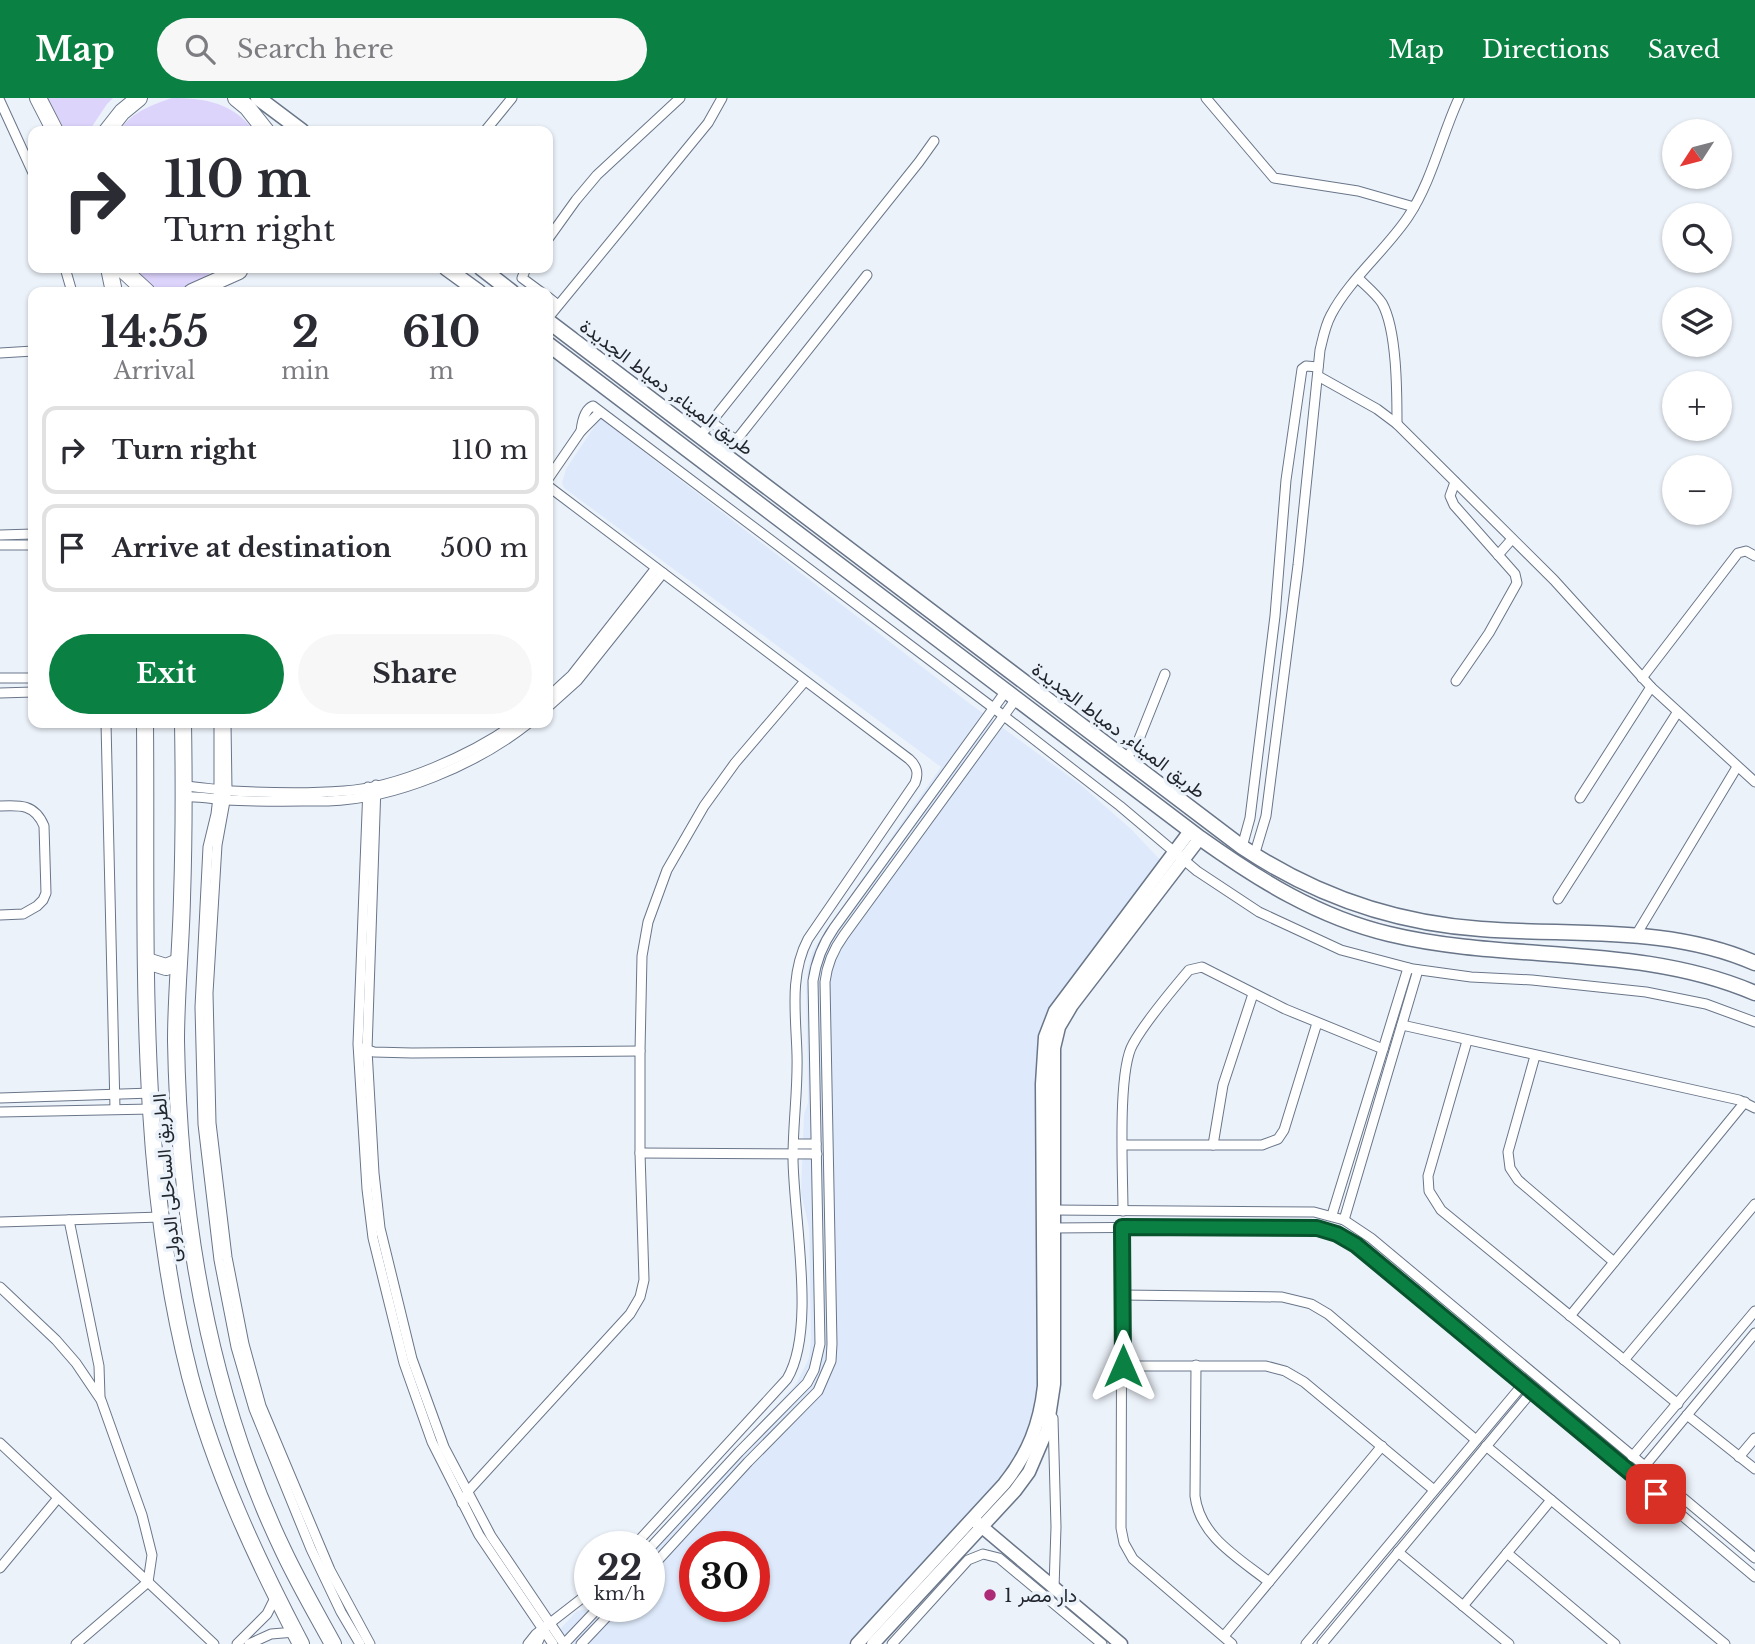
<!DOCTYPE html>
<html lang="en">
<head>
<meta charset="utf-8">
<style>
	body { margin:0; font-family:"Libre Baskerville",Vazirmatn,serif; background:#f7f7f7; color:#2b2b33; height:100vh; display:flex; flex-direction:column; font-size:26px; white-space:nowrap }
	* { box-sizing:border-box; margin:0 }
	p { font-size:23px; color:#7c7c81 }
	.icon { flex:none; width:38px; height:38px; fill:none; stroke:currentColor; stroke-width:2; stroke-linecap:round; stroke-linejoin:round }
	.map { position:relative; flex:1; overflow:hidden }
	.drawer { position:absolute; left:28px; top:189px; width:525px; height:441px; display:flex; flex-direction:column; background:#fff; border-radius:14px; box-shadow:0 2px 5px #0004 }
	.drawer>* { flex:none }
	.guide { position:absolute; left:28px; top:28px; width:525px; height:147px; border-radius:14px; box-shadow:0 2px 5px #0004; background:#fff; color:#2b2b33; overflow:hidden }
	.needle { width:46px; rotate:234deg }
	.buttons { position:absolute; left:1662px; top:21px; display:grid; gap:14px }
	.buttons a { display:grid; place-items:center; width:70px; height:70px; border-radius:50%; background:#fff; box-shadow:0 2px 5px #0004; font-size:35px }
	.speed { position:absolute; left:574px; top:1433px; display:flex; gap:14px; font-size:35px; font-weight:700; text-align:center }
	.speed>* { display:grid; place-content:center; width:91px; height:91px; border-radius:50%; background:#fff; box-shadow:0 2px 5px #0004; line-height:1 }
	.speed small { font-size:18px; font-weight:400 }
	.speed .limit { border:10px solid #d22; background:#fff; color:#111 }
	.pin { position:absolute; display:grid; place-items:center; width:60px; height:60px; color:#fff; margin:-30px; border-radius:14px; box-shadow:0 4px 10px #0006 }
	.me { position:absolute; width:77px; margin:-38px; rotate:0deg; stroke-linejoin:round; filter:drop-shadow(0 0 5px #0008) }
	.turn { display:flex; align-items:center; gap:24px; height:147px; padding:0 21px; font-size:32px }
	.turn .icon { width:91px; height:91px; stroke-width:2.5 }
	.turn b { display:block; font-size:49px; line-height:60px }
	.eta { display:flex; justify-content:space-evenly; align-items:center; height:119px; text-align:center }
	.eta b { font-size:42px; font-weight:700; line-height:49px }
	.button { display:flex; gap:14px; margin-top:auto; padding:14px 21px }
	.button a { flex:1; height:80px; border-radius:42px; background:#0b8043; color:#fff; font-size:28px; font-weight:700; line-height:80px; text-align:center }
	.button a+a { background:#f7f7f7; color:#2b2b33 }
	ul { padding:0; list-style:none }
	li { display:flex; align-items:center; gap:21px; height:88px; margin:0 14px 10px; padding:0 7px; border:4px solid #e1e1e2; border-radius:14px }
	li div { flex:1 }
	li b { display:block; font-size:26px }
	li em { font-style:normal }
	header { display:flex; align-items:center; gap:42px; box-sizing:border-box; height:98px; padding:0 35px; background:#0b8043; color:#fff }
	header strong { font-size:33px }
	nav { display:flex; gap:38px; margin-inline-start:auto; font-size:24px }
	.search { width:490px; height:63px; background:#f7f7f7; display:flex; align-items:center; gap:18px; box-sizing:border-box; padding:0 24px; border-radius:38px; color:#7c7c81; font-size:26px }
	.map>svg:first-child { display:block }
	.built { fill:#deeafb; fill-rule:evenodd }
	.green { fill:#ddd4fc }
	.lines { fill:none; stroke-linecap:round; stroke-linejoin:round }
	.street-casing { stroke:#697689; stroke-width:11 }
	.secondary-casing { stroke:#697689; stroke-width:15 }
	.primary-casing { stroke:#697689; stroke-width:17 }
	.highway-casing { stroke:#697689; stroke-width:18 }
	.street { stroke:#fff; stroke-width:9 }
	.secondary { stroke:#fff; stroke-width:12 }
	.primary { stroke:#fff; stroke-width:14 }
	.highway { stroke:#fff; stroke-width:16 }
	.route-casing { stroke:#07532c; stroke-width:18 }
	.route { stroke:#0b8043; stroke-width:12 }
	.poi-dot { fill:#ad2b76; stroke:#ecf2fa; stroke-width:2.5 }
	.labels { text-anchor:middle; stroke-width:7; stroke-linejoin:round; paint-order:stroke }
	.street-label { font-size:19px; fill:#21262f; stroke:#ecf2fa }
	.poi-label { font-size:19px; fill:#21262f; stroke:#ecf2fa; text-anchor:start }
</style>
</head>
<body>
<header>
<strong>Map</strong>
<div class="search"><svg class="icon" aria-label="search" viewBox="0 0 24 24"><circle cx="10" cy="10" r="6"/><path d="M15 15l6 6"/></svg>Search here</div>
<nav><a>Map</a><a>Directions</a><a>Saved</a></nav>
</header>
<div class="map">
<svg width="1755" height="1546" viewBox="0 0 1755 1546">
	<rect width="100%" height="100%" fill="#ecf2fa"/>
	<path class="built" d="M600,320L969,605L1081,687L1131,731L1169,771L1060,917L1047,1314L1033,1355L1006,1391L867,1546H546L577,1513L595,1509L649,1508L648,1449L796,1286L809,1260L811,1241L809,1130L801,1095L804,1016L808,1005V992L806,890L808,871L812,855L822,838L941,669L564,390L562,385L566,371ZM695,1449H754V1508H695Z"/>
	<g class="green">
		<path d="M48,0H113L107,6L89,33H65Z"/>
		<path d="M172,0C206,0 233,5 254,33H119C132,14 151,7 172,0Z"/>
		<path d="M133,170H216L190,191L182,194L151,193L139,183Z"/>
	</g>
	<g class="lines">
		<defs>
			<g id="street">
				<path d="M1206,0L1274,80L1358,93L1414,109"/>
				<path d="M0,3L33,75"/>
				<path d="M485,33L512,0"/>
				<path d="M548,141L576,102L597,77L680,0"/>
				<path d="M65,170L72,194"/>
				<path d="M526,170L522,180L541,194"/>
				<path d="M1359,181C1366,188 1376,196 1382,205C1397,232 1397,294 1397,326"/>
				<path d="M548,199L558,207"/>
				<path d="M548,220L708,25L722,0"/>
				<path d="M0,255L33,253"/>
				<path d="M1318,278L1377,311L1397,326L1554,482L1651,589L1755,684"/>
				<path d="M711,324L733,340H738L867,177"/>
				<path d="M581,333C582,324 585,311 593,308L1004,618L1120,708L1197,773L1259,814L1341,852L1413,871L1471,879L1532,882L1646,894L1706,906L1755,924"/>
				<path d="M700,338L919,64L934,43"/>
				<path d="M548,381L581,333L600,314"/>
				<path d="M1455,384L1450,398L1454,407L1515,476L1517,485L1489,535L1456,583"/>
				<path d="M548,388L909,661C917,668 919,675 915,685L808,841C789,877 796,918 797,957C798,991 793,1025 793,1059C793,1118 817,1231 787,1281L633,1449"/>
				<path d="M0,437L33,436"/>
				<path d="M0,447H33"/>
				<path d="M1498,457L1512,441"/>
				<path d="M0,580H33"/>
				<path d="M1642,580L1738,455L1746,453L1755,458"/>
				<path d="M0,595L33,594"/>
				<path d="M548,599L572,577L656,470"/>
				<path d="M548,609L577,583L663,475"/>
				<path d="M106,625L115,1011"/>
				<path d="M219,625V691L216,716L208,749L200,909L203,1026L219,1162L236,1249L254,1311L311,1451L341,1514L360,1546"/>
				<path d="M226,625L227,692L217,747L208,895L211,1025L227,1159L244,1246L261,1308L330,1472L370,1546"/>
				<path d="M1126,660L1137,646L1165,576"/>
				<path d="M376,687L367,952L374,1075L380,1130L412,1261L444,1349L491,1438L564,1546"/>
				<path d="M184,688C201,689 216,692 232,693C268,695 307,696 344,693C398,690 473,656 516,625"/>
				<path d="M368,689L358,946L367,1091L373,1140L404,1265L432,1344L479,1437L553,1546"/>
				<path d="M184,699C199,698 212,701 226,702C260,704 294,703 328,703C395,701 476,667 529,625"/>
				<path d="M1580,700L1651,589"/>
				<path d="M0,708C20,707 35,706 44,728L46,795L43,802L37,808L23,816L0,817"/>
				<path d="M1242,749L1250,720L1275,518L1286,382L1302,271L1306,268L1318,269"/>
				<path d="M1254,758L1266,718L1298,467L1320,252C1323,240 1325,228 1331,217C1349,182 1386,152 1408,119C1432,83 1441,39 1459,0"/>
				<path d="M1558,801L1677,615"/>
				<path d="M1636,837L1737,669"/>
				<path d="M1402,927L1739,1002L1755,1010"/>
				<path d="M1467,943L1428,1078L1429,1093L1441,1112L1678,1306"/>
				<path d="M362,950L374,954L412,955L640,953"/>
				<path d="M1535,958L1508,1054L1510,1070L1518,1082L1614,1164"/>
				<path d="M0,1000L152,995"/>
				<path d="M0,1014L152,1011"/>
				<path d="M794,1046H816"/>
				<path d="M1123,1047H1262L1278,1041L1284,1032L1317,925"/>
				<path d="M1213,1047L1223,987L1253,896"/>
				<path d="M640,1055L817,1056"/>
				<path d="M1053,1112L1314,1114L1344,1122L1371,1140L1755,1460"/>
				<path d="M1123,1113C1123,1077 1117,973 1133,946C1145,924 1172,892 1189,872L1202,869L1285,911L1383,951"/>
				<path d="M1332,1117L1408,870"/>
				<path d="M69,1122L99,1268L100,1299"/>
				<path d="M1344,1122L1418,872"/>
				<path d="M0,1124L161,1119"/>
				<path d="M1053,1130L1307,1128L1327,1132L1346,1141L1533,1292L1755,1479"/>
				<path d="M1122,1130L1121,1430L1124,1445L1133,1461L1232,1546"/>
				<path d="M0,1189L56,1242L76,1265L101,1302L142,1417L152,1457L148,1484L76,1546"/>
				<path d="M1122,1197L1282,1199L1311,1206L1328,1216L1476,1342"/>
				<path d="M1570,1218L1745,1004"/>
				<path d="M1624,1262L1755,1106"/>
				<path d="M1196,1267L1195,1398C1200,1439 1239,1460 1269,1484"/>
				<path d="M1123,1268H1266L1285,1273L1304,1284L1434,1392"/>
				<path d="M1687,1317L1755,1371"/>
				<path d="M1053,1320L1056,1429L1054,1490"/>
				<path d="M0,1345L214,1546"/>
				<path d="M1486,1348L1725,1546"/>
				<path d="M1632,1359L1755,1213"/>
				<path d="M1739,1359L1755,1340"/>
				<path d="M1644,1369L1755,1235"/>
				<path d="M462,1405L469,1392L630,1216L640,1199L644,1182L640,1055V953L642,858L648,824L667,772L704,708L735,665L805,583"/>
				<path d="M649,1451L739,1354L807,1285L814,1272L820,1246L813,883C816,863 822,847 834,830L1006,593"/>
				<path d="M1398,1454L1509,1546"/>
				<path d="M1507,1455L1615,1546"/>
				<path d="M0,1470L58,1400"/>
				<path d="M649,1472L748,1364L818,1293L831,1263L832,1246L825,884C827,866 833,852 844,837L1016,601"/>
				<path d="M1463,1508L1551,1402"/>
				<path d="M1224,1538L1382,1348"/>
				<path d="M237,1546L267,1516L276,1498"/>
				<path d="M249,1546L271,1536L295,1534"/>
				<path d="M528,1546L536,1536L590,1494"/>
				<path d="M537,1546L543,1532"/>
				<path d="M564,1546L600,1508"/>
				<path d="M581,1546L617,1508"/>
				<path d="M892,1546L968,1462L983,1456L999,1460L1102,1546"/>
				<path d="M1306,1546L1524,1285"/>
				<path d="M1322,1546L1533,1292"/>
			</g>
			<g id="secondary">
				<path d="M975,1423L1121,1546"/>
				<path d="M857,1546L1004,1386C1028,1356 1040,1326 1044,1288L1042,986L1045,939L1055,913L1190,733"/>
				<path d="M873,1546L1015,1393L1029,1374L1047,1332L1054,1286V950L1059,929L1072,907L1200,740"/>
			</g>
			<g id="primary">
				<path d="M258,0L302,33"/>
				<path d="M446,170L479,194"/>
				<path d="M481,170L512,194"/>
				<path d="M548,223L1242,749C1314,797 1394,825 1481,831C1572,838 1669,827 1755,865"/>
				<path d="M548,246L1200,740C1259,782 1318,819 1389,836C1509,865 1639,845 1755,895"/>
			</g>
			<g id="highway">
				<path d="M38,0L55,33"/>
				<path d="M236,0L247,9L266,33"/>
				<path d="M107,33L122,14L139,0"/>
				<path d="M109,170L114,194"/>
				<path d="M121,170L147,194"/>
				<path d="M192,194L239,173"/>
				<path d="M145,625C147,840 136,1067 190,1278C215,1372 256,1460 301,1546"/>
				<path d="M183,625C184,683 184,741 182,800C181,848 176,895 176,943C179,1118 207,1293 283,1452C298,1484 316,1515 333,1546"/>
				<path d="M147,863L166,869L178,864"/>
			</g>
		</defs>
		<use href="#street" class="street-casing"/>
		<use href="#secondary" class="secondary-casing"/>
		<use href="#primary" class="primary-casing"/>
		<use href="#highway" class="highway-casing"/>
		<use href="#street" class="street"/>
		<use href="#secondary" class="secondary"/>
		<use href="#primary" class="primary"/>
		<use href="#highway" class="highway"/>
	</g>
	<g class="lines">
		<defs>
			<path id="route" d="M1123,1268L1122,1129L1317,1130L1337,1136L1356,1147L1656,1396"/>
		</defs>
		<use href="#route" class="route-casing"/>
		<use href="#route" class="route"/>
	</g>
	<circle class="poi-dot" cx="990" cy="1497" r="7"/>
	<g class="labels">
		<g class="street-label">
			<text transform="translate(667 289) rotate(37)" y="7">طريق الميناء, دمياط الجديدة</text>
			<text transform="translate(1119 632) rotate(37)" y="7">طريق الميناء, دمياط الجديدة</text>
			<text transform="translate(166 1080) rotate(-95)" y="7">الطريق الساحلى الدولى</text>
		</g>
		<g class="poi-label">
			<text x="1004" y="1504">دار مصر 1</text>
		</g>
	</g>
</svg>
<div class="buttons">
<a><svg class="needle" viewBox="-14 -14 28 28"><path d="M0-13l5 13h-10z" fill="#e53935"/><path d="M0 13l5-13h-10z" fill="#7c7c81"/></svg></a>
<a><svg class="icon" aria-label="search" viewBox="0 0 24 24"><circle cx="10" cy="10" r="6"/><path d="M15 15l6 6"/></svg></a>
<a><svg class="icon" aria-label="layers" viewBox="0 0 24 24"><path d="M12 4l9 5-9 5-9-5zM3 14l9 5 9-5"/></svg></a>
<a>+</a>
<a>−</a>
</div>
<div class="speed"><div>22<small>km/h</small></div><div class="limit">30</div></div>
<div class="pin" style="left:1656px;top:1396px;background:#d93025"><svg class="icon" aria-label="arrive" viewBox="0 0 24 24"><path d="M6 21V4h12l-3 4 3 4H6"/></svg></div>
<svg class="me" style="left:1123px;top:1268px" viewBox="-20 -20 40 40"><path d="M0-17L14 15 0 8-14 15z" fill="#0b8043" stroke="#fff" stroke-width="4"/></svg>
<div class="guide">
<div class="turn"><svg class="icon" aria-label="right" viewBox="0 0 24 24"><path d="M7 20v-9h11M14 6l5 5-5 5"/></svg><div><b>110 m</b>Turn right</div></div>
</div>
<section class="drawer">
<div class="eta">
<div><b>14:55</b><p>Arrival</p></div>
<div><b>2</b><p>min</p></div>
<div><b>610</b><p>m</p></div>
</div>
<ul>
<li><svg class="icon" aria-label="right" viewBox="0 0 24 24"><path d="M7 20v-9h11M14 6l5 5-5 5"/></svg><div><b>Turn right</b></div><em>110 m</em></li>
<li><svg class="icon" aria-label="arrive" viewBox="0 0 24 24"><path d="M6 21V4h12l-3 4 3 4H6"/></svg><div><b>Arrive at destination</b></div><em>500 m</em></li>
</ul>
<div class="button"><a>Exit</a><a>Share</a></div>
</section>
</div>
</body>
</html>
